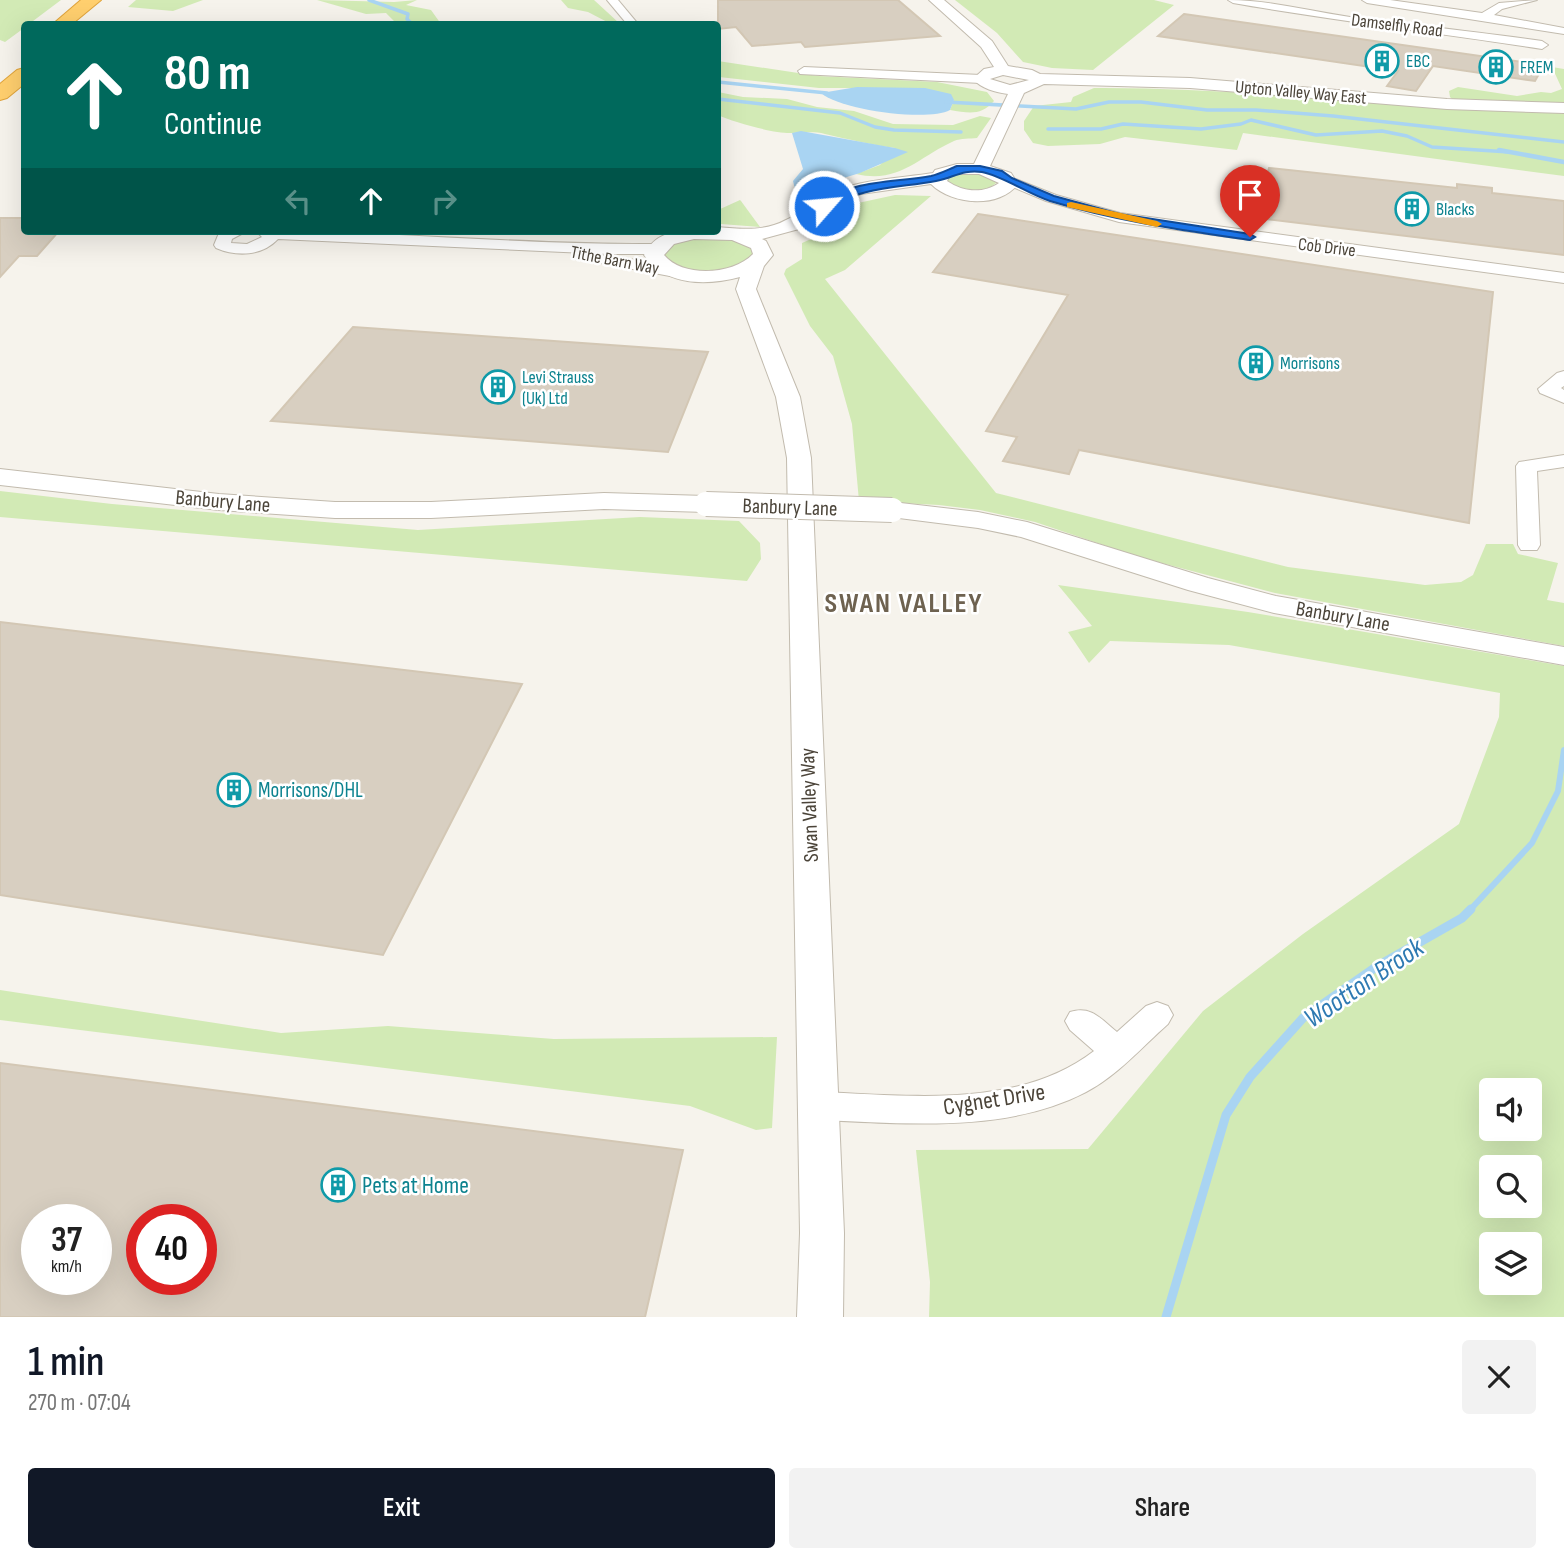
<!DOCTYPE html>
<html lang="en">
<head>
<meta charset="utf-8">
<style>
	body { margin:0; font-family:"Sofia Sans Condensed",sans-serif; background:#f2f2f2; color:#222; height:100vh; display:flex; flex-direction:column; font-size:26px; white-space:nowrap }
	* { box-sizing:border-box; margin:0 }
	p { font-size:23px; color:#767676 }
	.icon { flex:none; width:38px; height:38px; fill:none; stroke:currentColor; stroke-width:2; stroke-linecap:round; stroke-linejoin:round }
	.map { position:relative; height:1317px; overflow:hidden }
	.side { display:flex; flex-direction:column; background:#fff; flex:1 }
	.side>* { flex:none }
	.top-card { position:absolute; left:21px; top:21px; width:700px; height:214px; border-radius:7px; box-shadow:0 7px 28px #0002; background:#00695c; color:#fff; overflow:hidden }
	.buttons { position:absolute; left:1479px; top:1078px; display:grid; gap:14px }
	.buttons a { display:grid; place-items:center; width:63px; height:63px; border-radius:7px; background:#fff; box-shadow:0 7px 28px #0002; font-size:35px }
	.speed { position:absolute; left:21px; top:1204px; display:flex; gap:14px; font-size:35px; font-weight:700; text-align:center }
	.speed>* { display:grid; place-content:center; width:91px; height:91px; border-radius:50%; background:#fff; box-shadow:0 7px 28px #0002; line-height:1 }
	.speed small { font-size:18px; font-weight:400 }
	.speed .limit { border:10px solid #d22; background:#fff; color:#111 }
	.pin { position:absolute; display:grid; place-items:center; width:60px; height:60px; color:#fff; margin:-72px -30px; border-radius:50% 50% 50% 0; rotate:-45deg; box-shadow:0 0 7px #0007 }
	.pin .icon { rotate:45deg }
	.me { position:absolute; width:77px; margin:-38px; rotate:63deg; stroke-linejoin:round; filter:drop-shadow(0 0 5px #0008) }
	.turn { display:flex; align-items:center; gap:24px; height:147px; padding:0 28px; font-size:32px }
	.turn .icon { width:91px; height:91px; stroke-width:2.5 }
	.turn b { display:block; font-size:49px; line-height:60px }
	.lanes { display:flex; align-items:center; height:66px; padding:0 28px; background:#0003; justify-content:center; gap:35px; direction:ltr }
	.lanes .off { opacity:.35 }
	.round { display:grid; place-items:center; flex:none; width:74px; height:74px; border-radius:7px; background:#f2f2f2 }
	.headline { display:flex; align-items:center; justify-content:space-between; height:119px; padding:0 28px }
	h1 { font-size:42px; font-weight:600; line-height:52px; color:#111827 }
	.button { display:flex; gap:14px; margin-top:auto; padding:14px 28px }
	.button a { flex:1; height:80px; border-radius:7px; background:#111827; color:#fff; font-size:28px; font-weight:600; line-height:80px; text-align:center }
	.button a+a { background:#f2f2f2; color:#222 }
	.map>svg:first-child { display:block }
	.green { fill:#d2eab5; fill-rule:evenodd }
	.water { fill:#a9d4f2 }
	.lines { fill:none; stroke-linecap:round; stroke-linejoin:round }
	.stream-far3 { stroke:#a9d4f2; stroke-width:3.5 }
	.stream-far2 { stroke:#a9d4f2; stroke-width:4.5 }
	.stream-far1 { stroke:#a9d4f2; stroke-width:6 }
	.stream { stroke:#a9d4f2; stroke-width:9 }
	.building { fill:#d8cfc1; stroke:#d3c7b4; stroke-width:2; fill-rule:evenodd }
	.minor-casing { stroke:#c2bbae; stroke-width:2 }
	.tertiary-casing { stroke:#c2bbae; stroke-width:2 }
	.motorway-casing { stroke:#e0a43c; stroke-width:2 }
	.minor { fill:#fff; fill-rule:evenodd }
	.tertiary { fill:#fff; fill-rule:evenodd }
	.motorway { fill:#ffcf6e; fill-rule:evenodd }
	.tertiary-bridge-casing { stroke:#c2bbae; stroke-width:26; stroke-linecap:butt }
	.tertiary-bridge { stroke:#fff; stroke-width:24 }
	.route { fill:#1a73e8; stroke:#114b97; stroke-width:2 }
	.slow { fill:#f59e0b }
	.labels { text-anchor:middle; stroke-width:5; stroke-linejoin:round; paint-order:stroke }
	.far-street-label { font-size:18px; fill:#4b4439; stroke:#fff }
	.far-culture-label { font-size:18px; fill:#0d838f; stroke:#fff; text-anchor:start }
	.street-label { font-size:21px; fill:#4b4439; stroke:#fff }
	.culture-label { font-size:21px; fill:#0d838f; stroke:#fff; text-anchor:start }
	.near-street-label { font-size:24px; fill:#4b4439; stroke:#fff }
	.near-culture-label { font-size:24px; fill:#0d838f; stroke:#fff; text-anchor:start }
	.district-label { font-size:28px; font-weight:bold; letter-spacing:2px; fill:#6e6250; stroke:#fff }
	.near-water-label { font-size:28px; font-style:italic; fill:#2e7ab2; stroke:#fff }
</style>
</head>
<body>
<div class="map">
<svg width="1564" height="1317" viewBox="0 0 1564 1317">
	<rect width="100%" height="100%" fill="#f6f3ec"/>
	<g class="green">
		<path d="M0,0H61L29,24H24V28L5,42L0,40Z"/>
		<path d="M136,0H203L173,11L128,7Z"/>
		<path d="M317,0L394,2L417,0L406,5L431,10L441,24H397L386,13L366,14Z"/>
		<path d="M561,0H594L619,23L611,24L588,12L568,8Z"/>
		<path d="M955,0H1154L1174,5L1093,70L1052,68L1023,62L997,33Z"/>
		<path d="M718,61L818,76L937,82L987,92L994,101C981,116 969,113 950,110L954,100L889,88H819L719,77Z"/>
		<path d="M1552,67L1564,69V103L1453,100L1450,97L1449,91L1458,87L1517,96L1541,92L1551,93L1562,89Z"/>
		<path d="M1094,88C1251,87 1407,110 1564,112V176L1243,133L1237,150L1125,137L1100,144L1048,146L1033,143L1024,130V121L1034,106L1071,102L1073,97Z"/>
		<path d="M718,92L743,97L787,99L817,107L854,111L893,124L953,125L980,116L991,118L977,138C970,139 961,138 954,141C918,157 900,184 856,174L880,165L895,148C871,145 848,139 825,134C813,131 803,133 792,133C775,134 733,122 718,115Z"/>
		<path d="M956,173H980L996,179L997,182C985,195 961,191 947,181L951,175Z"/>
		<path d="M895,195L931,196L845,270L825,279L996,493L1288,567L1425,585L1461,582L1473,575L1486,544H1513L1518,554L1558,563L1547,600L1564,603V646L1275,593L1139,557L1035,522L980,510L939,505L859,501L852,424L833,356L810,326L784,274L786,269L802,259V243L825,233L846,210L858,203Z"/>
		<path d="M740,200L741,201L760,227L721,224L718,220V210Z"/>
		<path d="M722,236L752,248L754,254C741,276 696,275 675,266C670,264 667,259 663,255L665,249L682,239Z"/>
		<path d="M0,491L112,504L418,530L640,517L739,521L760,543L761,559L747,581L0,517Z"/>
		<path d="M1058,585L1248,612L1564,666V1317H929L930,1282L916,1150L1088,1149L1203,1011L1303,934L1459,824L1499,717L1500,693L1229,645L1110,641L1089,663L1068,632L1092,626ZM1491,1090H1530V1129H1491ZM1491,1167H1530V1206H1491ZM1491,1244H1530V1283H1491Z"/>
		<path d="M0,990L281,1033L388,1026L554,1039L777,1037L772,1128L756,1130L690,1106L0,1020Z"/>
	</g>
	<g class="water">
		<path d="M857,87L925,88L951,94L954,100L950,110C928,122 840,110 821,93Z"/>
		<path d="M801,131L895,148L908,152L860,173L804,190L795,189L793,181L803,169L792,133Z"/>
	</g>
	<g class="lines">
		<g class="stream-far3">
			<path d="M369,0L408,14L407,19L412,24"/>
			<path d="M718,82L827,93"/>
			<path d="M718,99L840,113L875,127L894,130L961,132"/>
			<path d="M946,102L1076,109L1109,102H1141L1207,110H1256L1333,116L1564,142"/>
			<path d="M1048,129H1101L1123,124L1201,129L1241,124L1251,120L1316,135L1382,131L1407,136L1432,147L1509,152"/>
		</g>
		<path class="stream-far2" d="M1499,150L1564,162"/>
		<path class="stream-far1" d="M1469,911L1532,843L1558,791L1564,750"/>
		<path class="stream" d="M1166,1317L1226,1115L1250,1077L1303,1018L1376,967L1462,918L1471,909"/>
	</g>
	<g class="building">
		<path d="M718,0H898L940,36L805,47L801,42L752,46L736,27L718,29Z"/>
		<path d="M1184,14L1459,53L1544,65L1535,81L1433,66L1416,91L1387,86L1398,71L1158,36Z"/>
		<path d="M1269,168L1457,188V184L1492,188V193L1564,201V255L1257,218Z"/>
		<path d="M978,214L1493,292L1469,523L1079,450L1069,474L1003,461L1017,437L986,431L1068,295L933,272Z"/>
		<path d="M0,218H24V231H59L37,256H19L0,277Z"/>
		<path d="M353,327L425,332L708,352L668,452L271,421Z"/>
		<path d="M0,622L522,684L383,955L0,895Z"/>
		<path d="M0,1063L683,1150L645,1317H0ZM37,1220H96V1279H37ZM142,1220H201V1279H142Z"/>
	</g>
	<g class="lines">
		<defs>
			<g id="minor">
				<path d="M607,0H618L638,24H627Z"/>
				<path d="M1228,0C1269,0 1309,11 1350,17C1414,25 1478,32 1542,41L1548,45L1542,49C1439,33 1336,21 1233,3Z"/>
				<path d="M1362,0H1390L1482,13L1499,3L1537,0L1502,9L1494,15L1564,28V34L1367,3Z"/>
				<path d="M804,67L981,75L987,79L981,83L800,74L798,71Z"/>
				<path d="M1008,176L1056,195L1120,213L1564,273V283L1119,222L1046,201L1003,183L1001,180L1003,177Z"/>
				<path d="M224,231H247L232,239L231,243L247,244L262,237L256,231C390,231 522,245 656,244L664,249L656,254H608L278,239C262,256 237,257 216,248L214,245L219,233Z"/>
				<path d="M607,255L675,267L683,272L675,277L601,263L599,260L601,257Z"/>
				<path d="M1564,371V386L1561,388L1564,390V403L1540,393L1538,389L1557,373Z"/>
				<path d="M1564,455V467L1537,471L1540,545L1537,550H1521L1518,545L1516,466L1519,462Z"/>
				<path d="M1157,1002L1168,1006L1173,1015L1168,1024C1142,1047 1117,1076 1086,1092C1005,1134 906,1123 818,1120L806,1116L801,1106L806,1096L818,1092C909,1095 1017,1110 1094,1051L1070,1030L1065,1021L1070,1012C1091,1005 1101,1019 1117,1032L1146,1006Z"/>
			</g>
			<g id="tertiary">
				<path d="M929,0H944L992,41L1008,66L1032,70L1040,74L1190,78L1447,99L1564,103V113L1447,109L1190,88L1044,84L1024,93L990,166L1011,173L1018,184C999,209 952,205 931,184L861,194L846,199L799,229L762,239L766,241L773,255L764,266L756,289L800,397L811,458L844,1233L843,1317H797L800,1233L787,458L776,397L736,289L740,277C706,286 666,286 644,255C659,225 689,231 718,231V227C741,229 764,232 786,220C804,212 819,197 837,190C867,179 901,178 933,173L935,170L957,164H974L1008,94C995,92 982,89 973,79L984,69L994,67L981,47ZM1003,75L1029,80L1010,85L990,79ZM958,174H979L999,183C983,194 963,192 947,181L949,177ZM694,239L732,240L751,248L753,254C733,275 683,278 664,255L674,244Z"/>
				<path d="M0,469L219,494L335,502H431L604,493L706,496L715,499L719,504L715,509L706,512L604,509L431,518H335L219,510L0,485Z"/>
				<path d="M892,502L978,512L1027,522L1208,578L1276,596L1564,647V665L1274,613L1188,590L1021,537L978,528L883,516L879,510L883,504Z"/>
			</g>
			<g id="motorway">
				<path d="M81,0H101L72,24H53Z"/>
				<path d="M24,68V84L7,98L0,100V84L17,70Z"/>
			</g>
		</defs>
		<use href="#minor" class="minor-casing"/>
		<use href="#tertiary" class="tertiary-casing"/>
		<use href="#motorway" class="motorway-casing"/>
		<use href="#minor" class="minor"/>
		<use href="#tertiary" class="tertiary"/>
		<use href="#motorway" class="motorway"/>
		<defs>
			<path id="tertiary-bridge" d="M706,504L892,510"/>
		</defs>
		<use href="#tertiary-bridge" class="tertiary-bridge-casing"/>
		<use href="#tertiary-bridge" class="tertiary-bridge"/>
	</g>
	<path class="route" d="M957,166H980L1002,171L1012,178L1054,196L1120,214L1250,234L1255,237L1250,240C1182,230 1116,221 1050,201C1028,194 1003,176 982,172C963,169 953,178 936,181C898,188 860,187 828,208L819,206C848,179 895,183 931,176C940,174 949,169 957,166Z"/>
	<path class="slow" d="M1071,202L1157,221L1162,224L1157,227L1067,207V203Z"/>
	<defs>
		<symbol id="building-ring" viewBox="-11 -11 22 22"><circle r="9.5" fill="#fff" stroke="#0f9aa8" stroke-width="1.5"/><path d="M-4-6H4V6H1V3H-1V6H-4ZM-2.5-4.3h1.7v1.8h-1.7ZM.8-4.3h1.7v1.8H.8ZM-2.5-1h1.7V.8h-1.7ZM.8-1h1.7V.8H.8Z" fill="#0f9aa8"/></symbol>
	</defs>
	<g fill-rule="evenodd">
		<use href="#building-ring" x="1363" y="42" width="38" height="38"/>
		<use href="#building-ring" x="1477" y="48" width="38" height="38"/>
		<use href="#building-ring" x="1393" y="190" width="38" height="38"/>
		<use href="#building-ring" x="1237" y="344" width="38" height="38"/>
		<use href="#building-ring" x="479" y="368" width="38" height="38"/>
		<use href="#building-ring" x="215" y="771" width="38" height="38"/>
		<use href="#building-ring" x="319" y="1166" width="38" height="38"/>
	</g>
	<g class="labels">
		<g class="far-street-label">
			<text transform="translate(1397 25) rotate(7)" y="6">Damselfly Road</text>
			<text transform="translate(1301 92) rotate(5)" y="6">Upton Valley Way East</text>
			<text transform="translate(1327 247) rotate(7)" y="6">Cob Drive</text>
			<text transform="translate(615 260) rotate(11)" y="6">Tithe Barn Way</text>
		</g>
		<g class="far-culture-label">
			<text x="1406" y="67">EBC</text>
			<text x="1520" y="73">FREM</text>
			<text x="1436" y="215">Blacks</text>
			<text x="1280" y="369">Morrisons</text>
			<text x="522" y="383">Levi Strauss<tspan x="522" dy="21">(Uk) Ltd</tspan></text>
		</g>
		<g class="street-label">
			<text transform="translate(223 501) rotate(5)" y="7">Banbury Lane</text>
			<text transform="translate(790 507) rotate(2)" y="7">Banbury Lane</text>
			<text transform="translate(1343 616) rotate(10)" y="7">Banbury Lane</text>
			<text transform="translate(809 805) rotate(-92)" y="7">Swan Valley Way</text>
		</g>
		<g class="culture-label">
			<text x="258" y="797">Morrisons/DHL</text>
		</g>
		<g class="near-street-label">
			<text transform="translate(994 1099) rotate(-9)" y="8">Cygnet Drive</text>
		</g>
		<g class="near-culture-label">
			<text x="362" y="1193">Pets at Home</text>
		</g>
		<g class="district-label">
			<text x="904" y="612">SWAN VALLEY</text>
		</g>
		<g class="near-water-label">
			<text transform="translate(1363 982) rotate(-34)" y="10">Wootton Brook</text>
		</g>
	</g>
</svg>
<div class="buttons">
<a><svg class="icon" aria-label="sound" viewBox="0 0 24 24"><path d="M4 9h4l5-4v14l-5-4H4zM17 9q2 3 0 6"/></svg></a>
<a><svg class="icon" aria-label="search" viewBox="0 0 24 24"><circle cx="10" cy="10" r="6"/><path d="M15 15l6 6"/></svg></a>
<a><svg class="icon" aria-label="layers" viewBox="0 0 24 24"><path d="M12 4l9 5-9 5-9-5zM3 14l9 5 9-5"/></svg></a>
</div>
<div class="speed"><div>37<small>km/h</small></div><div class="limit">40</div></div>
<div class="pin" style="left:1250px;top:237px;background:#d93025"><svg class="icon" aria-label="arrive" viewBox="0 0 24 24"><path d="M6 21V4h12l-3 4 3 4H6"/></svg></div>
<svg class="me" style="left:824px;top:206px" viewBox="-20 -20 40 40"><circle r="17" fill="#1a73e8" stroke="#fff" stroke-width="3"/><path d="M0-11L8 9 0 5-8 9z" fill="#fff"/></svg>
<div class="top-card">
<div class="turn"><svg class="icon" aria-label="ahead" viewBox="0 0 24 24"><path d="M12 20V5M6 11l6-6 6 6"/></svg><div><b>80 m</b>Continue</div></div>
<div class="lanes"><svg class="icon off" aria-label="left" viewBox="0 0 24 24"><path d="M17 20v-9H6M10 6l-5 5 5 5"/></svg><svg class="icon" aria-label="ahead" viewBox="0 0 24 24"><path d="M12 20V5M6 11l6-6 6 6"/></svg><svg class="icon off" aria-label="right" viewBox="0 0 24 24"><path d="M7 20v-9h11M14 6l5 5-5 5"/></svg></div>
</div>
</div>
<section class="side">
<div class="headline"><div><h1>1 min</h1><p>270 m · 07:04</p></div><a class="round"><svg class="icon" aria-label="close" viewBox="0 0 24 24"><path d="M6 6l12 12M18 6L6 18"/></svg></a></div>
<div class="button"><a>Exit</a><a>Share</a></div>
</section>
</body>
</html>
